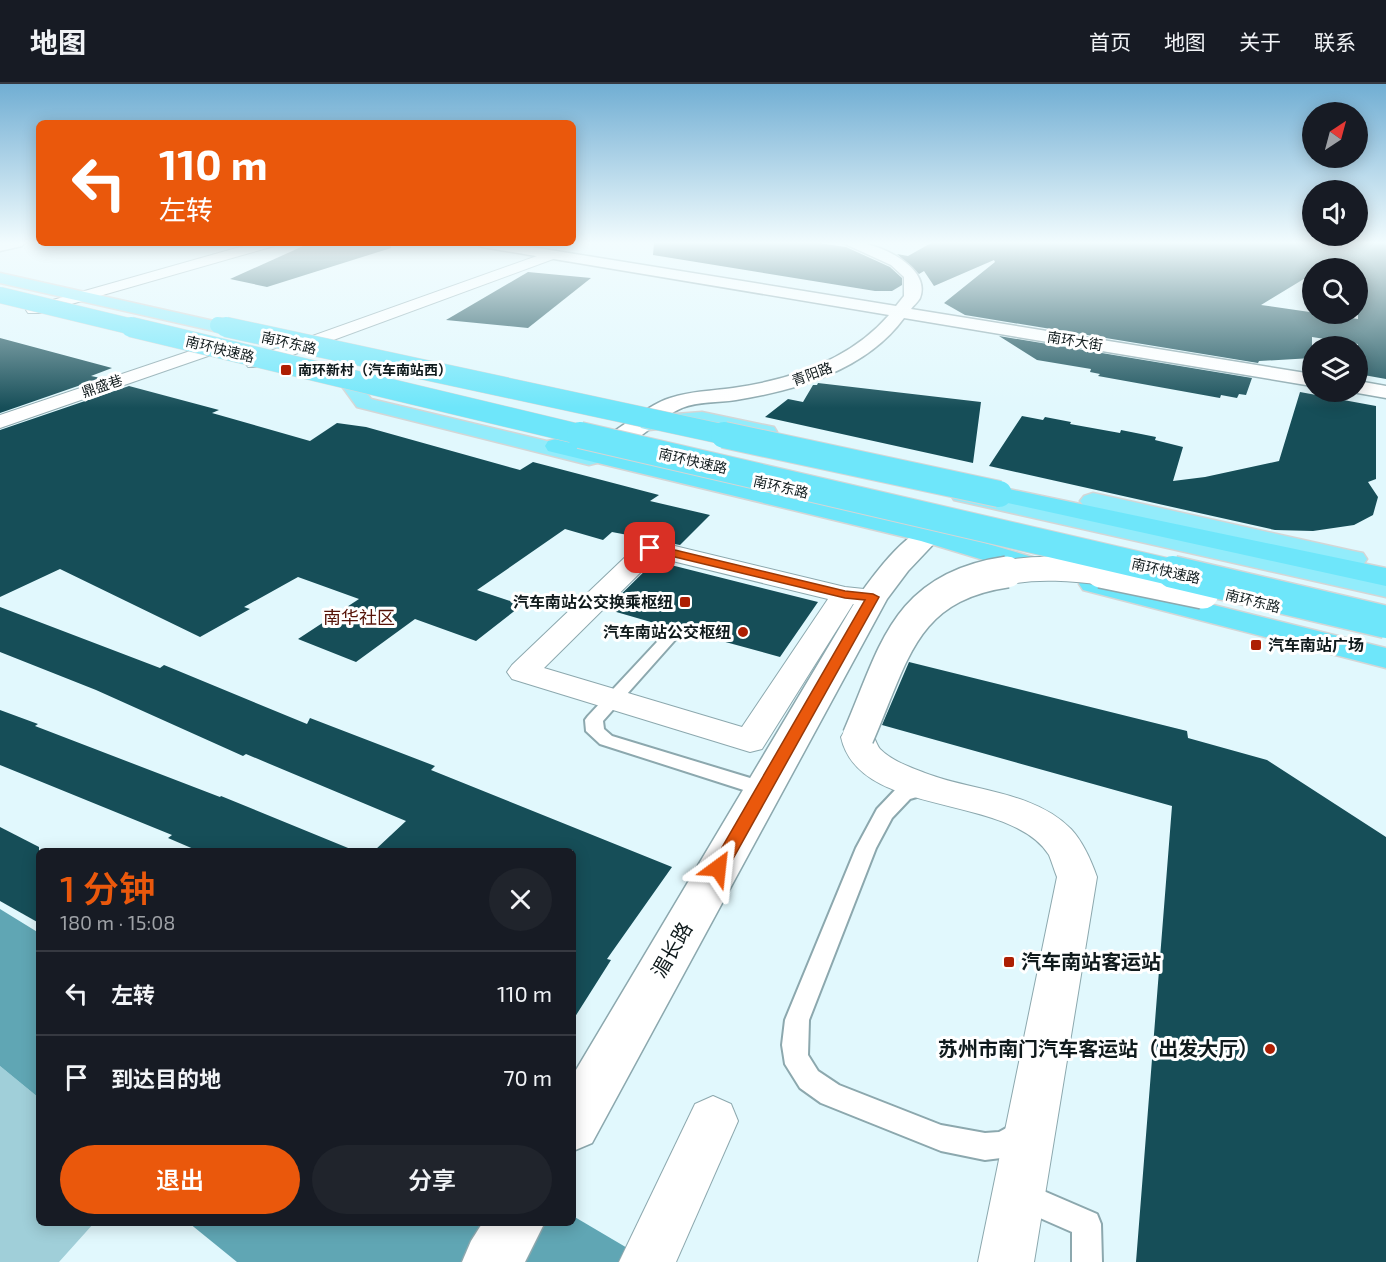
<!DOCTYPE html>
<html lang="zh">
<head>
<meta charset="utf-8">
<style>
	body { margin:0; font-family:"Exo 2","Noto Sans SC",sans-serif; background:#20242c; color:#f1f3f6; height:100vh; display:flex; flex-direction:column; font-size:22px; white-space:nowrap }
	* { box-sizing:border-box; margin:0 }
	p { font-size:20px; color:#9ea1a6 }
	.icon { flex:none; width:33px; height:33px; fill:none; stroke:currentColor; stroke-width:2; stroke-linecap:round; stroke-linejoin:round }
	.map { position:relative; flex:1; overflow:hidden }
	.sheet { position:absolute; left:36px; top:764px; width:540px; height:378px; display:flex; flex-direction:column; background:#171b24; border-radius:9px; box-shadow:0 3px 15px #0003 }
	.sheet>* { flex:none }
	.hud { position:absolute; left:36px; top:36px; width:540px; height:126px; border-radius:9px; box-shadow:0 3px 15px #0003; background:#ea580c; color:#fff; overflow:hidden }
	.needle { width:39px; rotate:36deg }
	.tools { position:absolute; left:1302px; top:18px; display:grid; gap:12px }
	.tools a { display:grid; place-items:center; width:66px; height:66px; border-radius:50%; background:#171b24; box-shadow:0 3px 15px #0003; font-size:30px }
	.pin { position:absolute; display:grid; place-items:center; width:51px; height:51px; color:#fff; margin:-26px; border-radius:12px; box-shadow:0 3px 9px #0006 }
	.me { position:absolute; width:66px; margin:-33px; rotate:30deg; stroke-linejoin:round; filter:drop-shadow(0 0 4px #0008) }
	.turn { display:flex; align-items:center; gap:21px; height:126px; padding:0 24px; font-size:27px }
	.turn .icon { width:78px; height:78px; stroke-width:2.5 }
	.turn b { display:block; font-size:42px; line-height:51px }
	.round { display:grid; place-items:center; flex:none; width:63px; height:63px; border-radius:32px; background:#20242c }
	.overview { display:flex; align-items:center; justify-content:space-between; height:102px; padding:0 24px }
	h1 { font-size:36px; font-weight:600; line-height:45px; color:#ea580c }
	.cta { display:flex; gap:12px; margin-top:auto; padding:12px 24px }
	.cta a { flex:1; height:69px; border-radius:36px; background:#ea580c; color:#fff; font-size:24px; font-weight:600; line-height:69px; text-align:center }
	.cta a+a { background:#20242c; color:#f1f3f6 }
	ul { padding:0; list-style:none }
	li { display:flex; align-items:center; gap:18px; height:84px; padding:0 24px; border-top:2px solid #363941 }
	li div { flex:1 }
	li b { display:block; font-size:22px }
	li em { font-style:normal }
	header { display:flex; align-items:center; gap:36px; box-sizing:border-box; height:84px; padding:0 30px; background:#171b24; border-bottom:2px solid #363941 }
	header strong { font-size:28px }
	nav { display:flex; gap:33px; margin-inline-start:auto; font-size:21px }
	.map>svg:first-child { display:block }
	.green { fill:#a0cfd9 }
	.water { fill:#60a6b4 }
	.building { fill:#164e58; fill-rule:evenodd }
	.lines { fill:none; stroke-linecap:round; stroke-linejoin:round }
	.service-casing { stroke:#8ca8ae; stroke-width:4 }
	.minor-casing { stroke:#8ca8ae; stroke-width:2 }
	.tertiary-casing { stroke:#8ca8ae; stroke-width:3 }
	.primary-casing { stroke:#d4d6d6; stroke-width:3 }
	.trunk-casing { stroke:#d4d6d6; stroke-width:3 }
	.service { fill:#fff; fill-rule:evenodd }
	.minor { fill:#fff; fill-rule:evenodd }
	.tertiary { fill:#fff; fill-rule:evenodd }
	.primary { fill:#92ecfb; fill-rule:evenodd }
	.trunk { fill:#6ee6fa; fill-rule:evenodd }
	.minor-bridge-far1-casing { stroke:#8ca8ae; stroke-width:26; stroke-linecap:butt }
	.minor-bridge-casing { stroke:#8ca8ae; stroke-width:34; stroke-linecap:butt }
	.trunk-bridge-far3-casing { stroke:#d4d6d6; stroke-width:17; stroke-linecap:butt }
	.trunk-bridge-far2-casing { stroke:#d4d6d6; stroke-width:21; stroke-linecap:butt }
	.trunk-bridge-far1-casing { stroke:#d4d6d6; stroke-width:28; stroke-linecap:butt }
	.trunk-bridge-casing { stroke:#d4d6d6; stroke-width:35; stroke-linecap:butt }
	.minor-bridge-far1 { stroke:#fff; stroke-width:24 }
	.minor-bridge { stroke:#fff; stroke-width:31 }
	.trunk-bridge-far3 { stroke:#6ee6fa; stroke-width:16 }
	.trunk-bridge-far2 { stroke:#6ee6fa; stroke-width:20 }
	.trunk-bridge-far1 { stroke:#6ee6fa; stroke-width:26 }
	.trunk-bridge { stroke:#6ee6fa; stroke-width:32 }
	.route { fill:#ea580c; stroke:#983908; stroke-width:1.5 }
	.poi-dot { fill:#ad1f03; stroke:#fff; stroke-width:2 }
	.labels { text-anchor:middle; stroke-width:6; stroke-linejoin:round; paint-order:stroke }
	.far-street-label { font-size:14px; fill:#101b1d; stroke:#fff }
	.far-poi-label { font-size:14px; font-weight:bold; fill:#101b1d; stroke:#fff; text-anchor:start }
	.poi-label { font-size:16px; font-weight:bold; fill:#101b1d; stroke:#fff; text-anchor:end }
	.neighbourhood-label { font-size:18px; fill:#561308; stroke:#fff }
	.near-street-label { font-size:20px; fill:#101b1d; stroke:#fff }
	.near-poi-label { font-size:20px; font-weight:bold; fill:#101b1d; stroke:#fff; text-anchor:start }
</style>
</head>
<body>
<header>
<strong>地图</strong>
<nav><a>首页</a><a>地图</a><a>关于</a><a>联系</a></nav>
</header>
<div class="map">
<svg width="1386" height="1178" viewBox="0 0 1386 1178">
	<rect width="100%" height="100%" fill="#e1f8fd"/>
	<path class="green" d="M0,982L39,1014V1138L94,1139L59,1178H0Z"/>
	<g class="water">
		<path d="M0,825L39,849V1014L0,982Z"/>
		<path d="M573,1132L651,1178H237L189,1139L573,1138Z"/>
	</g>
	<g class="building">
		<path d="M310,159H390L391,164L267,203L230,195Z"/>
		<path d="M654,159H819L846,163L890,183L902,194V201L892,207H875L653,171Z"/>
		<path d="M931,159H1386V295L1358,290V260L1312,253V274L1259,277L1258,279L965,231L944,219L995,178L994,176L934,202L924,187L919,190L897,170L908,172ZM1329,180L1358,184V235L1261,221L1312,190V184H1322Z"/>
		<path d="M528,188L591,194L528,244L446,236Z"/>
		<path d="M999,252L1252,294L1246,311L1239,310L1237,314L1221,311L1220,314L1098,292L1100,290L1090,288L1091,285L1037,276Z"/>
		<path d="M0,254L112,284L91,292L101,294L0,329Z"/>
		<path d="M818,299L981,318L973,379L765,333L788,315L803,318L813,301H817Z"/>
		<path d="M129,302L219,326L212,329L310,357L337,339L366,343L520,386L533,378L659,411L650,417L710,431L680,461L612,448L603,456L565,445L477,506L522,521L476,557L415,535L356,578L298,555L359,515L298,493L244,523L250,525L200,553L60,485L0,513V346Z"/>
		<path d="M1300,308L1376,322V395L1368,398L1378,413L1373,431L1354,441L1313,447L1275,446L989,382L1022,332L1043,336L1045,333L1071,338L1070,340L1120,349L1121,346L1156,353L1155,356L1183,363L1173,397L1205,393L1279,377Z"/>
		<path d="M655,477L818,518L780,573L685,547L676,540L668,543L606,525Z"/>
		<path d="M0,523L160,584L164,581L307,640L310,634L435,682L431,686L672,783L607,875L611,876L573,936V766H375L406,737L246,670L243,672L96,606L0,568Z"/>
		<path d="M909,578L1187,647L1188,654L1267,676L1386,753V1178H1136L1172,722L882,641Z"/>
		<path d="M0,626L38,640L35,642L220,713L221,712L353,766H196L168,754L172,751L0,681Z"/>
		<path d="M0,743L39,763V839L0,817Z"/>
	</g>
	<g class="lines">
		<defs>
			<g id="service">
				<path d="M675,542L683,547L603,637L604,645L612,652L770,700L773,705L770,710L763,712L756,710L600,660L586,647L585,636L588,632L670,544Z"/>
				<path d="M923,697L930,699L933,704L930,709L910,715L892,734L876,764L809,936L808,971L818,987L839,1001L941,1041L985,1049L999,1048L1021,1036L1030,1040L1034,1049L1030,1058L1001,1074L985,1076L941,1067L821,1019L800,1004L785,980L782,961L785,936L856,764L877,725L896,705L904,700Z"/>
				<path d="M1025,1099L1097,1130L1101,1140L1102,1178H1072V1148L1015,1123L1011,1113L1015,1103Z"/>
			</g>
			<g id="minor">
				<path d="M254,159H276L274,162L40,229H28L26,226L28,223Z"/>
				<path d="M551,167L558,171L556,174L260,283H248L245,279L248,275Z"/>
				<path d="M205,262L211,263L214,267L211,271L0,344V331Z"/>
				<path d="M650,456L845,503L883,507L887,513L883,519L873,521L853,520L762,665L750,668L512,595L507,588L512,581L641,458ZM656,473L828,515L742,643L544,584Z"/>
				<path d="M858,642L870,645C874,651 876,660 880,665C892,677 910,683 925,689C971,707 1034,707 1071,745C1083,758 1091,776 1097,793L1034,1178H978L1057,793C1054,786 1052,778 1049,771C1009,708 859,735 841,653L846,645Z"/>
				<path d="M713,1012L731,1020L738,1037L676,1178H619L695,1020Z"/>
			</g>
			<g id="tertiary">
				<path d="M0,159H24L22,162L0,167Z"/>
				<path d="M475,159H507L896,222L904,212V193L891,181L843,159C849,159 856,158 862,159C885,163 931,185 920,214C918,218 913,222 911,225L1312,290V302L904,234C866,286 797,306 736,316C718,319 698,317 682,324C657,334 626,373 599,367L596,362L599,357C620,345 648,321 670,314C690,307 712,307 733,304C790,296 850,276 889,231L482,163Z"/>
				<path d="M1358,297L1386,302V314L1352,308H1358Z"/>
				<path d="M929,443L938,445L942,451L908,487L887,515L592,1059L573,1067V991L858,513C873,492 904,449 929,443Z"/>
				<path d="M483,1138H545L525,1178H462L471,1157Z"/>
			</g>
			<g id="primary">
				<path d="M0,189L254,246L260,247L263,251L260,255L254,256L0,199Z"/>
				<path d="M351,295L358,297L371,315L597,369L601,374L597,379L589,381L357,323L341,301L344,297Z"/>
				<path d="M702,328L774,343L777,348L774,353L766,355L702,340L649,346L641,344L638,339L641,334L649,332Z"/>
				<path d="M963,404L1386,495V513L954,416L951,411L954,406Z"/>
				<path d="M1093,409L1353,467L1363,469L1367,475L1363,481L1353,483L1084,422L1080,417L1084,412Z"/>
			</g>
			<g id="trunk">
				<path d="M556,355L938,445L1056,480L1060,486L1056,492L1046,495L921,457L548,367L545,362L548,357Z"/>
				<path d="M999,403L1386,484V502L990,415L987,410L990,405Z"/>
				<path d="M1093,491L1386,564V584L1083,506L1079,500L1083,494Z"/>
			</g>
		</defs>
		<use href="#service" class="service-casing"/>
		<use href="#minor" class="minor-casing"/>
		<use href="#tertiary" class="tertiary-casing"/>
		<use href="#primary" class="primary-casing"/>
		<use href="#trunk" class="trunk-casing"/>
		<use href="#service" class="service"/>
		<use href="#minor" class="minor"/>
		<use href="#tertiary" class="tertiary"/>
		<use href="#primary" class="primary"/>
		<use href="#trunk" class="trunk"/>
		<defs>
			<path id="minor-bridge-far1" d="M999,490C1036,481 1075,485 1112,490"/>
			<g id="minor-bridge">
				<path d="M1101,488L1203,509"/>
				<path d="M858,653C894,571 903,503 1007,488"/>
			</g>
			<g id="trunk-bridge-far3">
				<path d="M0,211L137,244"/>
				<path d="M218,241L233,244"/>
			</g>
			<g id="trunk-bridge-far2">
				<path d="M131,243L587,352"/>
				<path d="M226,243L731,352"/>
			</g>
			<g id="trunk-bridge-far1">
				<path d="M580,351L1179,490"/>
				<path d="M724,351L999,410"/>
			</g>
			<path id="trunk-bridge" d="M1173,488L1386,538"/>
		</defs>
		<use href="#minor-bridge-far1" class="minor-bridge-far1-casing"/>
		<use href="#minor-bridge" class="minor-bridge-casing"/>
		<use href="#trunk-bridge-far3" class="trunk-bridge-far3-casing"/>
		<use href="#trunk-bridge-far2" class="trunk-bridge-far2-casing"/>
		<use href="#trunk-bridge-far1" class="trunk-bridge-far1-casing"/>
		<use href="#trunk-bridge" class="trunk-bridge-casing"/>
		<use href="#minor-bridge-far1" class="minor-bridge-far1"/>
		<use href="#minor-bridge" class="minor-bridge"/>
		<use href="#trunk-bridge-far3" class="trunk-bridge-far3"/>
		<use href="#trunk-bridge-far2" class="trunk-bridge-far2"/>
		<use href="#trunk-bridge-far1" class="trunk-bridge-far1"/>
		<use href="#trunk-bridge" class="trunk-bridge"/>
	</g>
	<linearGradient id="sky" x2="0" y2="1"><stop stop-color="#71aed3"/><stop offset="0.49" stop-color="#f2fcfe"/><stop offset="1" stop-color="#f2fcfe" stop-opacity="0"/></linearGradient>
	<rect width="1386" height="324" fill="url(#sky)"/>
	<path class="route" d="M650,460L845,507L873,510L879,513L725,789L718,791L712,789L710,784L865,516L845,514L646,466L644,464Z"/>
	<g class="poi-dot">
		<rect x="280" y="280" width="12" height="12" rx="3"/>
		<rect x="679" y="512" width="12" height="12" rx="3"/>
		<circle cx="743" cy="548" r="6"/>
		<rect x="1250" y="555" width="12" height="12" rx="3"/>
		<rect x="1003" y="872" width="12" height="12" rx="3"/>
		<circle cx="1270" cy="965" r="6"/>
	</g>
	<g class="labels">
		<g class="far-street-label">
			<text transform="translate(1075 257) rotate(9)" y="5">南环大街</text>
			<text transform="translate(289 259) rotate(13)" y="5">南环东路</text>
			<text transform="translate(220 265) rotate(14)" y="5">南环快速路</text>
			<text transform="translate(812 290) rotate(-20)" y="5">青阳路</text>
			<text transform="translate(102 302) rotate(-19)" y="5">鼎盛巷</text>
			<text transform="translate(693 377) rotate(13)" y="5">南环快速路</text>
			<text transform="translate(781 403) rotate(13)" y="5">南环东路</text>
			<text transform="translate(1166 487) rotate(13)" y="5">南环快速路</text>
			<text transform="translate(1253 517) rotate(14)" y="5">南环东路</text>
		</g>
		<g class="far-poi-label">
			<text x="298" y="291">南环新村（汽车南站西）</text>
		</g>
		<g class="poi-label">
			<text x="673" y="524">汽车南站公交换乘枢纽</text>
			<text x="731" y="554">汽车南站公交枢纽</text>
			<text x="1268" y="567" text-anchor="start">汽车南站广场</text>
		</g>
		<g class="neighbourhood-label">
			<text x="359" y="540">南华社区</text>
		</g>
		<g class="near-street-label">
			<text transform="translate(672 866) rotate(-60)" y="7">湄长路</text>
		</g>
		<g class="near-poi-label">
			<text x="1021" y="885">汽车南站客运站</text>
			<text x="1258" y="972" text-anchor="end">苏州市南门汽车客运站（出发大厅）</text>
		</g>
	</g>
</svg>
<div class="tools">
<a><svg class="needle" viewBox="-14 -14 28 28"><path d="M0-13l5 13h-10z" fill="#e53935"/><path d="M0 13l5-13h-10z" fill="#9ea1a6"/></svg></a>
<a><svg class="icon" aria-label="sound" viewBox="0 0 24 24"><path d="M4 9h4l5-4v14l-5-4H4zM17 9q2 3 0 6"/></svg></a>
<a><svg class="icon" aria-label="search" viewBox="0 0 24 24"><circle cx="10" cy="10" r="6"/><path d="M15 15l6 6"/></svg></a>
<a><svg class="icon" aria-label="layers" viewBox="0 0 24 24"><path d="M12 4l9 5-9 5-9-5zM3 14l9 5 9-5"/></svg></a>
</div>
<div class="pin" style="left:650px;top:464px;background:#d93025"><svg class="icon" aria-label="arrive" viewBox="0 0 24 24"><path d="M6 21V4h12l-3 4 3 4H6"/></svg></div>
<svg class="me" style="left:718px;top:784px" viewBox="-20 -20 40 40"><path d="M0-17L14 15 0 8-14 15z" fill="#ea580c" stroke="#fff" stroke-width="4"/></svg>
<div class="hud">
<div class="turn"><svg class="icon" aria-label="left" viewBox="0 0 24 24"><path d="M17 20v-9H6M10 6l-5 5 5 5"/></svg><div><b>110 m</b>左转</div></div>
</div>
<section class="sheet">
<div class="overview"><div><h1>1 分钟</h1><p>180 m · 15:08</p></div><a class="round"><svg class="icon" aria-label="close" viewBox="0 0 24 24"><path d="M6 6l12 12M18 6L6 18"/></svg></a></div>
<ul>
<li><svg class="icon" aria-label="left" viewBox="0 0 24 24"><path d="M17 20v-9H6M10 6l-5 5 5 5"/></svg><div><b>左转</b></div><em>110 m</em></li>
<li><svg class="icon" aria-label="arrive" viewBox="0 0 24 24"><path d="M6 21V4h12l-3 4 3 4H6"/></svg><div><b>到达目的地</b></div><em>70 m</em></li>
</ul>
<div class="cta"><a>退出</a><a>分享</a></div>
</section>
</div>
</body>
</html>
